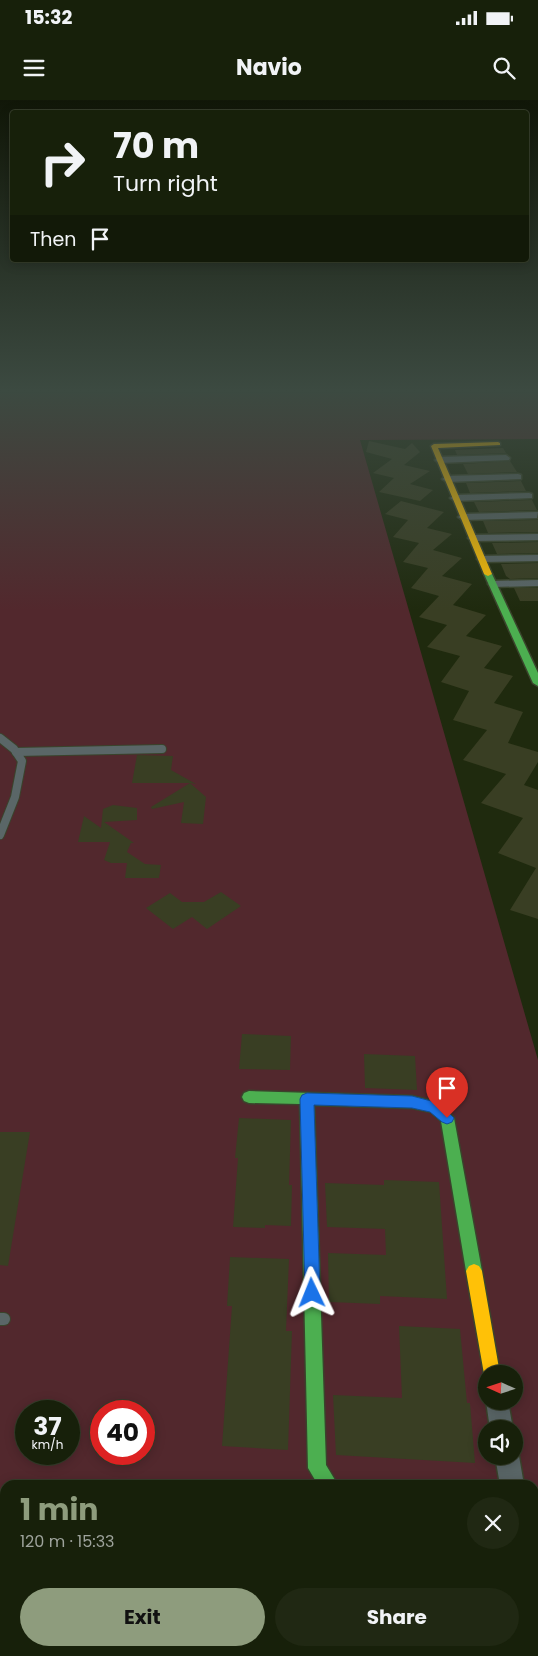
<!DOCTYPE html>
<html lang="en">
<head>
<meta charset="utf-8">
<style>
	body { margin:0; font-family:Poppins,sans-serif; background:#202813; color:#f1f3f6; height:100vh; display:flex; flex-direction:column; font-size:19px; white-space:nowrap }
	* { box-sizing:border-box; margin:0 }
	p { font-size:16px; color:#9ea39c }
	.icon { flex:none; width:28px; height:28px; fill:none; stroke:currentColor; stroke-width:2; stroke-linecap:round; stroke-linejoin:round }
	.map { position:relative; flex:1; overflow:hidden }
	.panel { position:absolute; left:0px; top:1380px; width:539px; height:176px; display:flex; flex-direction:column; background:#17200a; border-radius:15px 15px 0 0; box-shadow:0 2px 12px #0003,0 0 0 1px #363e2b }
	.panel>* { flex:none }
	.guide { position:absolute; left:10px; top:10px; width:519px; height:152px; border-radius:5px; box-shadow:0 2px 12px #0003,0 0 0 1px #363e2b; background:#17200a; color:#f1f3f6; overflow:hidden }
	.needle { width:32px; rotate:273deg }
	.fabs { position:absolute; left:478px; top:1265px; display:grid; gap:10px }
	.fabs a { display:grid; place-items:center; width:45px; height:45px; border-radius:50%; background:#17200a; box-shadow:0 2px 12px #0003,0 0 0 1px #363e2b; font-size:25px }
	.speed { position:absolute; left:15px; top:1300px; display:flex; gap:10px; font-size:25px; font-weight:700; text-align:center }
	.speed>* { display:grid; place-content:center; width:65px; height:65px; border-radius:50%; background:#17200a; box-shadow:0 2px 12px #0003,0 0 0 1px #363e2b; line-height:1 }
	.speed small { font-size:12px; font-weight:400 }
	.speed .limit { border:8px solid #d22; background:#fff; color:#111 }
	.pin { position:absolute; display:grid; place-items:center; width:42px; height:42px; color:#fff; margin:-51px -21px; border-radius:50% 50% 50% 0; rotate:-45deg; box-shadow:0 0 5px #0007 }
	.pin .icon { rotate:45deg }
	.me { position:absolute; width:55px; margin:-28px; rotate:358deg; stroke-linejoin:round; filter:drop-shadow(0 0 4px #0008) }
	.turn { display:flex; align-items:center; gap:18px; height:105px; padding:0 20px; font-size:22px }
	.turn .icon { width:65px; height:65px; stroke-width:2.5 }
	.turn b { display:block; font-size:35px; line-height:42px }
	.then { display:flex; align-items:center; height:48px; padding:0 20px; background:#0003; gap:10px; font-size:19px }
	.round { display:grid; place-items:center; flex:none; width:52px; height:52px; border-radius:26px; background:#202813 }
	.overview { display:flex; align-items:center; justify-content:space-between; height:85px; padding:0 20px }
	h1 { font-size:30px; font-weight:700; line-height:38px; color:#8e9c7d }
	.primary-button { display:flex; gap:10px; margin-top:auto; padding:10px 20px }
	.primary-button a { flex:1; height:58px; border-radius:30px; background:#8e9c7d; color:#111; font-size:20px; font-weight:700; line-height:58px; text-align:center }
	.primary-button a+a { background:#202813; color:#f1f3f6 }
	.status { display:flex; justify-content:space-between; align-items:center; height:35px; padding:0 25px; background:#17200a; direction:ltr }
	.status svg { height:14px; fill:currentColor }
	header { display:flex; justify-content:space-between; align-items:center; height:65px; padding:0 20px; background:#17200a; font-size:22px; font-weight:700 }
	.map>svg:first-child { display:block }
	.green { fill:#52282d; fill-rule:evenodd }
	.building { fill:#393e23 }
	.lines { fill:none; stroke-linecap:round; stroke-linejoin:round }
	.lane-far1-casing { stroke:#3a442c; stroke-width:10 }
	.lane-casing { stroke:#3a442c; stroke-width:14 }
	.street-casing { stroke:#3a442c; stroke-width:3 }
	.fast-casing { stroke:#3a442c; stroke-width:3 }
	.slow-casing { stroke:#3a442c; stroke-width:3 }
	.lane-far1 { stroke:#5a6667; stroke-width:8 }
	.lane { stroke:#5a6667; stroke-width:12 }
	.street { fill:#5a6667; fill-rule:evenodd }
	.fast { fill:#4caf50; fill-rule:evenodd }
	.slow { fill:#ffc107; fill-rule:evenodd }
	.route { fill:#1a73e8; stroke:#114b97 }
</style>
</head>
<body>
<div class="status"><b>15:32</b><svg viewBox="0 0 49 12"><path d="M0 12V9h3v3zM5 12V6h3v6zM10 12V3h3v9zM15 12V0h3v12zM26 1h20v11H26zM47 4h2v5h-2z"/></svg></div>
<header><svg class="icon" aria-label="menu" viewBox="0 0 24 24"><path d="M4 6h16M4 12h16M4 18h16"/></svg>Navio<svg class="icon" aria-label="search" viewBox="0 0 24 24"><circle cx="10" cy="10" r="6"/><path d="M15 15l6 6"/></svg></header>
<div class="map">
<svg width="538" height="1556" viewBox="0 0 538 1556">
	<rect width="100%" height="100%" fill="#1f2a0e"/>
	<path class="green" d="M0,293H538V339L360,340L538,960V1556H0ZM486,1274H514V1301H486ZM26,1311H69V1354H26ZM101,1311H144V1354H101ZM486,1329H514V1356H486ZM5,1385H534V1551H5Z"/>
	<g class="building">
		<path d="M369,341L405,349L412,343L420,352L404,365L430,371L410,384L433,390L420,401L379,392L394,378L373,373L392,359L366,352Z"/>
		<path d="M503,348L506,353L457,355L455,350Z"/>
		<path d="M510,361L517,372L468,374L463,364Z"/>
		<path d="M521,381L526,391L470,393L466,383Z"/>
		<path d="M532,400L537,410L479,412L474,402Z"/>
		<path d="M401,401L444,412L427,428L452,434L433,450L462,458L442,476L472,484L453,505L486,515L466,536L502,546L484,568L513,576L494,603L523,612L508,643L538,652V662L524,685L538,690V819L510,810L536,768L498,753L523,718L481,703L506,674L463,660L487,630L453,620L469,591L441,582L460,556L427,547L447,525L419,517L439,496L411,488L428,468L403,462L419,443L393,437L408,420L385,414Z"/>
		<path d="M538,420V432L488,433L483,421Z"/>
		<path d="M538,442V453L497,454L492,443Z"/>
		<path d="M538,463V478L510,479L506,476L501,464Z"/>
		<path d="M514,488H538V501H520Z"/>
		<path d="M137,655L173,656L171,670L196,684L190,683L206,697L203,724L181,723L184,702L152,709L151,707L190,683H132Z"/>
		<path d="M113,705L137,708V720L104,722L134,743H131L127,752L145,764L161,765L159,778H125L127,763H111L104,760L110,742H78L84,716L101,728L103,709Z"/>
		<path d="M221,792L241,806L207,829L192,817L173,829L146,808L170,793L182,802H204Z"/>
		<path d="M242,934L291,936L290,970L239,969Z"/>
		<path d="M364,954L415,956L417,990L365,988Z"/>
		<path d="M239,1018L291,1020L289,1085H292L291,1126L265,1125V1128L233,1127L238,1058H235Z"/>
		<path d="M0,1032H30L8,1166L0,1165Z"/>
		<path d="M384,1080L439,1082L447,1199L380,1196V1204L329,1202L328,1153L386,1155L385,1129L327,1127L325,1083L384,1085Z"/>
		<path d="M230,1157L289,1159L286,1231H292L288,1350L222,1346L232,1206H227Z"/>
		<path d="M399,1226L460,1229L467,1303H470L475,1363L336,1355L333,1295L402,1298Z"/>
	</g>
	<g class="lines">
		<defs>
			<g id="lane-far1">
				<path d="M0,638L14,649L22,661L15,697L0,735"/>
				<path d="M16,652L162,649"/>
			</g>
			<path id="lane" d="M0,1219H4"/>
			<g id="street">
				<path d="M506,355L510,358L509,360L439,363L435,360L439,357Z"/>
				<path d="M518,374L521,375V379L447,382L442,379L447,376Z"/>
				<path d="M529,393L532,394V398L455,401L450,398L455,395Z"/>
				<path d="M538,412L537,418L463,420L458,417L463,414Z"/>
				<path d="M538,434V440L473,441L468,438L473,435Z"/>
				<path d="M538,455V461L482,462L477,459L482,456Z"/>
				<path d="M538,480V486L493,487L488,484L493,481Z"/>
				<path d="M486,1300V1301H508L513,1329H490L486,1301Z"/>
				<path d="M514,1347L519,1356L524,1385H500L495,1356H514Z"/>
				<path d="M534,1505L538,1507V1556L528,1551H534Z"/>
			</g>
			<g id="fast">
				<path d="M485,472L492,474L538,573V586L533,583L484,474Z"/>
				<path d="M249,991L412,996L440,1003L454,1018L482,1171L479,1176L474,1178L469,1176L466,1171L441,1021L431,1012L412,1008L314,1005L326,1365L338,1385H318L308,1368L300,1004L249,1003L244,1001L242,997L244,993Z"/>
			</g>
			<g id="slow">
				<path d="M498,342L500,343V345L438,348L492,474L488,476L484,474L431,346L434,344Z"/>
				<path d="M474,1164L479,1166L482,1171L500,1274H486V1280L484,1274L466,1171L469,1166Z"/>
			</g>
		</defs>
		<use href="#lane-far1" class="lane-far1-casing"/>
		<use href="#lane" class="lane-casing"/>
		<use href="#street" class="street-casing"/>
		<use href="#fast" class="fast-casing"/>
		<use href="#slow" class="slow-casing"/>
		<use href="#lane-far1" class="lane-far1"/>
		<use href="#lane" class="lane"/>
		<use href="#street" class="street"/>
		<use href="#fast" class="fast"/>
		<use href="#slow" class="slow"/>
	</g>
	<linearGradient id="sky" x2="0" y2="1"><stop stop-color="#111708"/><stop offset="0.57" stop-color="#3c4a41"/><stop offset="1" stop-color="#3c4a41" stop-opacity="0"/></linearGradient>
	<rect width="538" height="510" fill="url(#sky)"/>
	<path class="route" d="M307,993L412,996L439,1003L454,1018L452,1022L447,1024L442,1022L430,1012L412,1008L314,1005L320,1193L318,1199L312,1201L307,1199L305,1193L300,999L302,995Z"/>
</svg>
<div class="fabs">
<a><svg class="needle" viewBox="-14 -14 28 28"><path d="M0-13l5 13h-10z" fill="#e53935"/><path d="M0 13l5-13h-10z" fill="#9ea39c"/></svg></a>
<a><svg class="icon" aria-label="sound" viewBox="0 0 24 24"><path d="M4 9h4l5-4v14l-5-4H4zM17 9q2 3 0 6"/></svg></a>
</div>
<div class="speed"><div>37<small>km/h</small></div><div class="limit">40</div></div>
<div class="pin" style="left:447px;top:1018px;background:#d93025"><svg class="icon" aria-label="arrive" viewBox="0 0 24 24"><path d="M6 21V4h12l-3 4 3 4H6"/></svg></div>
<svg class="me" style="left:312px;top:1193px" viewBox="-20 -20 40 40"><path d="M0-17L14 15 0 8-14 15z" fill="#1a73e8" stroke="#fff" stroke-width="4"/></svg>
<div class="guide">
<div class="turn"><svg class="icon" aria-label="right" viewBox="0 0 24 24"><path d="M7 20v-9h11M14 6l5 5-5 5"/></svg><div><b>70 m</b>Turn right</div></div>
<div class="then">Then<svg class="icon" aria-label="arrive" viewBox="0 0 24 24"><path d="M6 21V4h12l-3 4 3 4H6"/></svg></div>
</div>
<section class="panel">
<div class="overview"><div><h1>1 min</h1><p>120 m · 15:33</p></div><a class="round"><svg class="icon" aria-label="close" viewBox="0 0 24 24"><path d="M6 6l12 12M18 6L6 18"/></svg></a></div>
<div class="primary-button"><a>Exit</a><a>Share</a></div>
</section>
</div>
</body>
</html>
